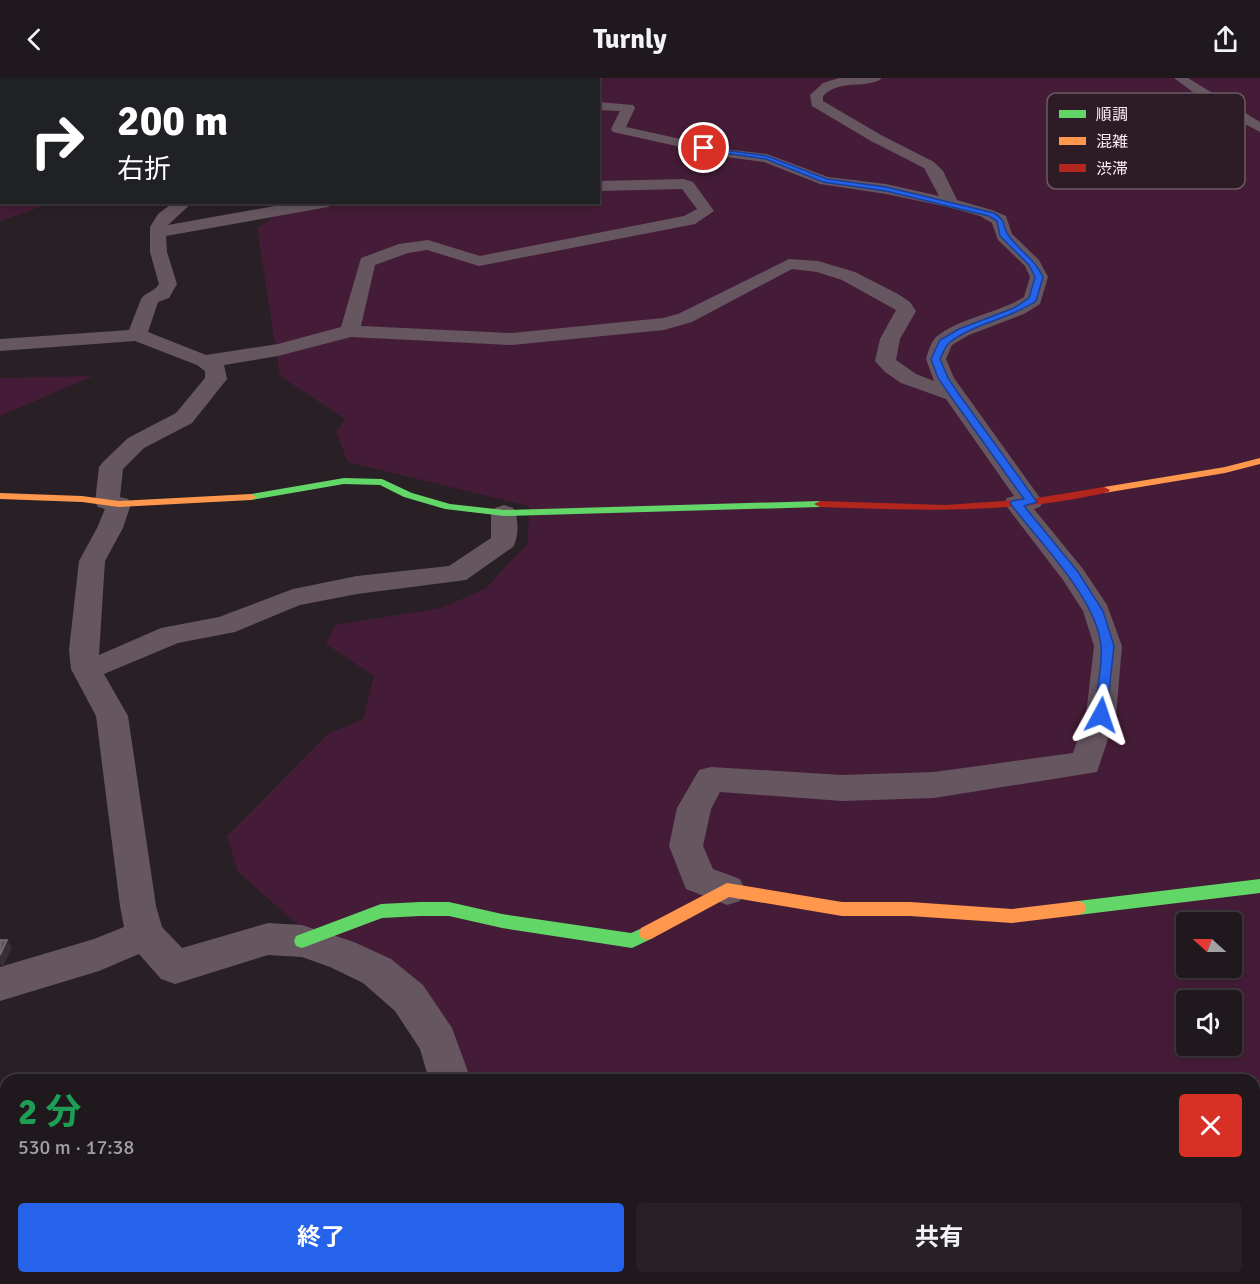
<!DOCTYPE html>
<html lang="ja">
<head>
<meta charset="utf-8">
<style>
	body { margin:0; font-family:Signika,"Noto Sans JP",sans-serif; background:#272125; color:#f1f3f6; height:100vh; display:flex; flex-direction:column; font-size:22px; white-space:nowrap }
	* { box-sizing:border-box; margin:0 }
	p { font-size:20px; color:#a1a0a3 }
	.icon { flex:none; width:33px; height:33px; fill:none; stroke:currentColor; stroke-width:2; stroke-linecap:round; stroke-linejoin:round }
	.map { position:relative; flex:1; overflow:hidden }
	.sheet { position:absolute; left:0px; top:996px; width:1260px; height:210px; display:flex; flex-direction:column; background:#1f181c; border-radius:18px 18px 0 0; box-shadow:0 3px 9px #0003,0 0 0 2px #3c373b }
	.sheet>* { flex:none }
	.banner { position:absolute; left:0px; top:0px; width:600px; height:126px; box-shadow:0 3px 9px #0003,0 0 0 2px #3c373b; background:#202124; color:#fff; overflow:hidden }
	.needle { width:39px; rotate:291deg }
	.tools { position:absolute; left:1176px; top:834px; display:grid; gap:12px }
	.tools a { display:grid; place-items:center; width:66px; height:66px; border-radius:6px; background:#1f181c; box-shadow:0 3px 9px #0003,0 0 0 2px #3c373b; font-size:30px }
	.pin { position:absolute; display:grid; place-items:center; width:51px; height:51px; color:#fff; margin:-26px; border:3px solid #fff; border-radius:50%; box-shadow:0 2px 6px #0007 }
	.me { position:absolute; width:66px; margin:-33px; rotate:5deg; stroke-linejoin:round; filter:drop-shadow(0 0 4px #0008) }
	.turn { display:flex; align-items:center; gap:21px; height:126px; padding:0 18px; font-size:27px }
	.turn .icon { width:78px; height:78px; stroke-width:2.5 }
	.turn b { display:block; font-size:42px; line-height:51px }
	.round { display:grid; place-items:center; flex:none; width:63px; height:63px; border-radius:6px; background:#272125 }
	.overview { display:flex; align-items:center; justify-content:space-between; height:102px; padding:0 18px }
	h1 { font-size:36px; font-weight:700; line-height:45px; color:#1e9e55 }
	.cta { display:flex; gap:12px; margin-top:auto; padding:12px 18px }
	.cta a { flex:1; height:69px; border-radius:6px; background:#2563eb; color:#fff; font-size:24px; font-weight:700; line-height:69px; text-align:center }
	.cta a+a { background:#272125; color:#f1f3f6 }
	header { display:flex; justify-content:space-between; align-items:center; height:78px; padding:0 18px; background:#1f181c; font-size:27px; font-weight:700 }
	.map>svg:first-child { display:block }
	.green { fill:#451c37; fill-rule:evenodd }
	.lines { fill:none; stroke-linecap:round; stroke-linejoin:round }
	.stream { fill:#27051d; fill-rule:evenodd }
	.street { fill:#665660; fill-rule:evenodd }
	.fast { fill:#63d668; fill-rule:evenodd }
	.slow { fill:#ff974d; fill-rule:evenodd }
	.jam { fill:#b3261e; fill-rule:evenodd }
	.shaded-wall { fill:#382f35 }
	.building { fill:#61585e; stroke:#796f75; stroke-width:1.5 }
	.route { fill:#2563eb; stroke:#184099; stroke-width:1.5 }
	.key { fill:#2d1c26; stroke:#6a5b64; stroke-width:1.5 }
	.key-label { font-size:16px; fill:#f9edf4 }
</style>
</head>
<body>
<header><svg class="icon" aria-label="back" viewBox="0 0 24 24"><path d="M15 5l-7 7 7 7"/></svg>Turnly<svg class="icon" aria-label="share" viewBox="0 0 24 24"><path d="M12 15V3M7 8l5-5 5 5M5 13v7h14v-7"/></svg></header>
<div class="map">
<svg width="1260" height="1206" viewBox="0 0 1260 1206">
	<rect width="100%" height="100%" fill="#292025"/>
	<g class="green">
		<path d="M0,0H153L161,1L2,2V124L52,125L0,143Z"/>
		<path d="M591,0H1260V1206H479L481,1200H1254V1002H466L438,939L306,854L238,794L227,758L328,656L363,641L374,598L326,566L335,547L441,530L485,511L528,465L529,428L348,384L336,354L345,341L280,298L257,150L296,125L598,124V2ZM1186,844H1232V890H1186ZM1186,922H1232V968H1186Z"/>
		<path d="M93,298L0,338V300Z"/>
	</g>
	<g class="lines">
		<path class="stream" d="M6,1073V1083L0,1084V1074Z"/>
		<g class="street">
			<path d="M366,0H381L382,2H367Z"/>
			<path d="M839,0H882C868,12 840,0 823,18V23L881,57L934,84L943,93L957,122L992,132L1006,138L1012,156L1039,182L1048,199L1040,226L1024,236L969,257L952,267L946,281L954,300L1043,424L1040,429L1034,431L1083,491L1107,527L1122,568L1116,637L1097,694L934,720L842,723L720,714L711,731L703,768L713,791L740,801L745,812L740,823L727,827L686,811L669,768L677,730L699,692L711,689L842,697L934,694L1073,675L1086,637L1094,568L1083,533L1063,502L1004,425L1007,420L1014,418L946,321L901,305L885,294L875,283L880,261L896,232L842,202L817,194L792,191L692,244L664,252L512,267L351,259L278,278L224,287L227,301L192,345L144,370L123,391L120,419L128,421L131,426L123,450L105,483L99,577L161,550L219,539L293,511L357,498L449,488L491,460V435L495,430L504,427L513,430C519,439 519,459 513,469L466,502L357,516L300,527L235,554L178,565L104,596L128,638L156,828L162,849L182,870L268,845L302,847L354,864L391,881L423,907L452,950L471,1002H429L420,971L395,933L363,905L330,889L302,879L268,877L175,906L161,901L139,876L99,893L0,923V889L94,861L124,849L120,828L96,638L71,591L69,572L79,483L97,450L105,431L98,429L95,424L99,389L103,384L128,360L176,335L205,300V293L197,287L135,263L0,273V261L129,252L141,221C146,214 154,214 159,206L150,174V149L158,136L174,124H193L168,147L297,124H336L328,129L166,158L167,174L177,206L169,220L158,224L148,254L206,277L278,266L341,249L361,180L399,166L428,162L480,178L684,138L697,131L682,111L598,113V103L683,101L693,104L714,133L695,146L479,188L427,172L408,175L375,187L361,248L512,255L663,240L678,236L789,181L818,183L855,194L898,216L910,224L916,233L900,261L896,282L916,296L934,303L926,281C928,274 931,264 936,259C959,240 998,235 1024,219L1030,199L1025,188L998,162L992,145L980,138L948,129L886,116L820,106L764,84L726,79L613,54L611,51L620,33L598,32V24L633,27L635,30L626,49L726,71L767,76L828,99L886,106L939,118L924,90L871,63L812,28L810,17L823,5Z"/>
			<path d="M1174,0H1188L1260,44V54L1213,29Z"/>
			<path d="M446,1200H494L491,1206H443Z"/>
		</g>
		<g class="fast">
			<path d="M344,400L382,401L412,415L450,426L504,432L820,423L826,426L820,429L504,438L445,431L404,419L380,407L344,406L251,422L245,419L251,416Z"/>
			<path d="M1260,801V815L1078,837L1072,835L1070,830L1072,825L1078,823Z"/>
			<path d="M420,824H449L502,836L631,855L647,848L653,850L655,855L653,860L632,870L502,850L449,838H420L382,840L302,870L296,868L294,863L296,858L381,826Z"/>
		</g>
		<g class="slow">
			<path d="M1260,380V386L1225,395L1104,415L1098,412L1104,409L1225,389Z"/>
			<path d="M0,415L82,418L119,423L251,416L257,419L251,422L119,429L82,424L0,421Z"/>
			<path d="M727,805L842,824H910L1012,831L1078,823L1084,825L1086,830L1084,835L1078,837L1012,845L910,838H842L729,819L653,860L647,862L641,860L639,855L641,850Z"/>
		</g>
		<path class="jam" d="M1104,409L1110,412L1108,414C1013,437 916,432 820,429L814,426L820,423L945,427L1031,421Z"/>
	</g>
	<path class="shaded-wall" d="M7,862L12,869L3,889L0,886V877Z"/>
	<path class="building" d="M0,862H7L0,877Z"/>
	<path class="route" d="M701,69L767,78L827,101L886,109L994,135C1008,144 1001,148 1009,158C1020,174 1034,180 1043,199L1036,223C1010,241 975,245 950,264C945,268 943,275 940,281L948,300L958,315L1037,424L1024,428L1078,494L1103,533L1114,568L1106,640H1096L1094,637C1096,616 1103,588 1101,568C1097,520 1038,463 1010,425L1012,423L1024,421L949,316L938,300L931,281L940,262L959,251L1014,230L1029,220L1035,199L1029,187L1000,158L997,143L989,138L886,113L823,104L766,81L704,72Z"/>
	<rect x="1047" y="15" width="198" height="96" rx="9" class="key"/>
	<rect x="1059" y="32" width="27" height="8" fill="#63d668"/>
	<rect x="1059" y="59" width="27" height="8" fill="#ff974d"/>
	<rect x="1059" y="86" width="27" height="8" fill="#b3261e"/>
	<g class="key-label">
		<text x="1096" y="42">順調</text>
		<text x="1096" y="69">混雑</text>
		<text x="1096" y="96">渋滞</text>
	</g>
</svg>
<div class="tools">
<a><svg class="needle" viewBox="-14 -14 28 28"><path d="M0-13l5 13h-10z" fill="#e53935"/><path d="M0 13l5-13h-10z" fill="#a1a0a3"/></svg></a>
<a><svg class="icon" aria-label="sound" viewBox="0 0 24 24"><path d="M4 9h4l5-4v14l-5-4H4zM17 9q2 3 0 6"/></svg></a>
</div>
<div class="pin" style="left:704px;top:70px;background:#d93025"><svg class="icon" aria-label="arrive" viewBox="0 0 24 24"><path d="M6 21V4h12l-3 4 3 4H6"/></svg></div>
<svg class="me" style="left:1101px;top:637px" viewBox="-20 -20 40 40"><path d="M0-17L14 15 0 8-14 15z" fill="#2563eb" stroke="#fff" stroke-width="4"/></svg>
<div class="banner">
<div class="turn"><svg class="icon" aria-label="right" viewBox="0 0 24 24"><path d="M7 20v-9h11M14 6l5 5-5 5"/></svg><div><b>200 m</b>右折</div></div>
</div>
<section class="sheet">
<div class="overview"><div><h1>2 分</h1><p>530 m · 17:38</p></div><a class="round" style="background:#d93025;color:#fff"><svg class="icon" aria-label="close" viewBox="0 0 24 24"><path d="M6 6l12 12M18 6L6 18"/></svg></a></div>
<div class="cta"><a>終了</a><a>共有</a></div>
</section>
</div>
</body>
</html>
